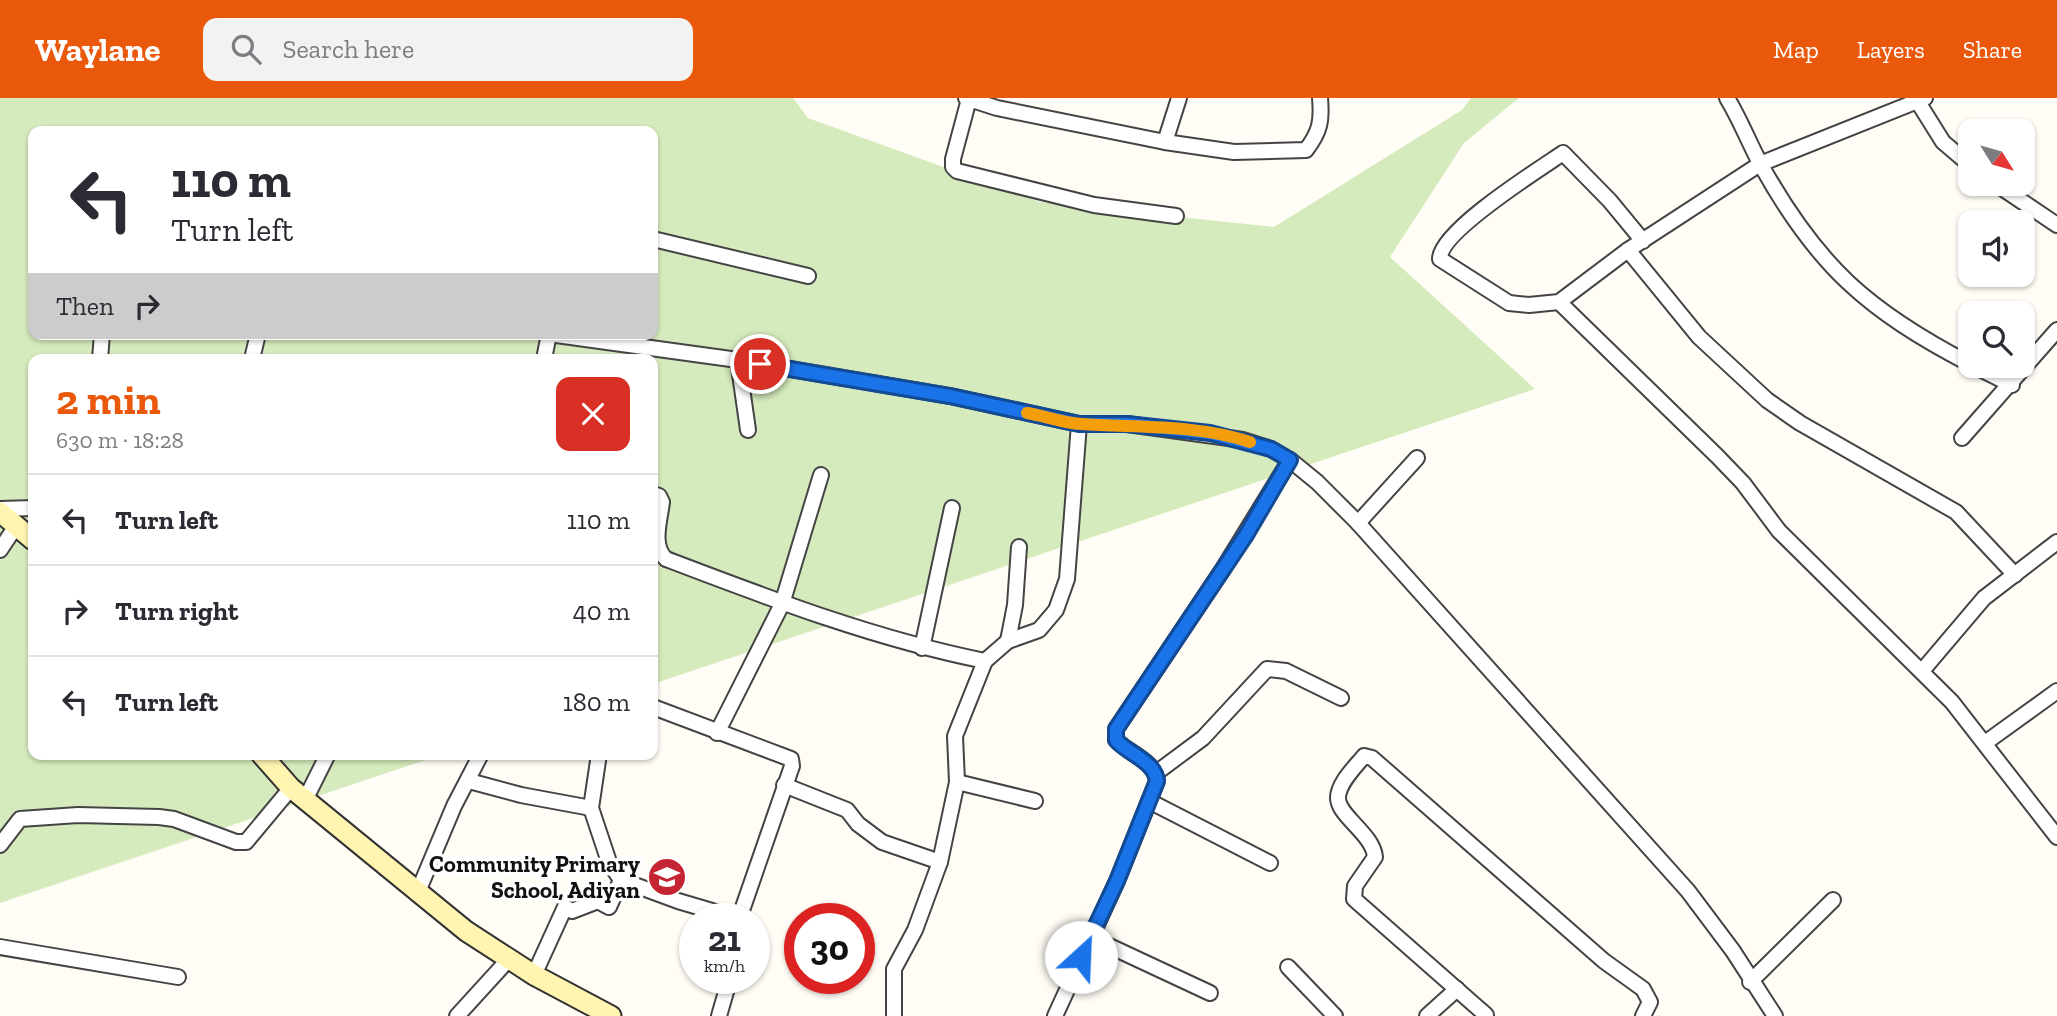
<!DOCTYPE html>
<html lang="en">
<head>
<meta charset="utf-8">
<style>
	body { margin:0; font-family:"Zilla Slab",serif; background:#f2f2f3; color:#2b2b33; height:100vh; display:flex; flex-direction:column; font-size:26px; white-space:nowrap }
	* { box-sizing:border-box; margin:0 }
	p { font-size:23px; color:#7c7c81 }
	.icon { flex:none; width:38px; height:38px; fill:none; stroke:currentColor; stroke-width:2; stroke-linecap:round; stroke-linejoin:round }
	.map { position:relative; flex:1; overflow:hidden }
	.drawer { position:absolute; left:28px; top:256px; width:630px; height:406px; display:flex; flex-direction:column; background:#fff; border-radius:14px; box-shadow:0 2px 5px #0004 }
	.drawer>* { flex:none }
	.guide { position:absolute; left:28px; top:28px; width:630px; height:214px; border-radius:14px; box-shadow:0 2px 5px #0004; background:#fff; color:#2b2b33; overflow:hidden }
	.needle { width:46px; rotate:127deg }
	.fabs { position:absolute; left:1958px; top:21px; display:grid; gap:14px }
	.fabs a { display:grid; place-items:center; width:77px; height:77px; border-radius:14px; background:#fff; box-shadow:0 2px 5px #0004; font-size:35px }
	.speed { position:absolute; left:679px; top:805px; display:flex; gap:14px; font-size:35px; font-weight:700; text-align:center }
	.speed>* { display:grid; place-content:center; width:91px; height:91px; border-radius:50%; background:#fff; box-shadow:0 2px 5px #0004; line-height:1 }
	.speed small { font-size:18px; font-weight:400 }
	.speed .limit { border:10px solid #d22; background:#fff; color:#111 }
	.pin { position:absolute; display:grid; place-items:center; width:60px; height:60px; color:#fff; margin:-30px; border:4px solid #fff; border-radius:50%; box-shadow:0 2px 7px #0007 }
	.me { position:absolute; width:77px; margin:-38px; rotate:25deg; stroke-linejoin:round; filter:drop-shadow(0 0 5px #0008) }
	.turn { display:flex; align-items:center; gap:24px; height:147px; padding:0 28px; font-size:32px }
	.turn .icon { width:91px; height:91px; stroke-width:2.5 }
	.turn b { display:block; font-size:49px; line-height:60px }
	.then { display:flex; align-items:center; height:66px; padding:0 28px; background:#0003; gap:14px; font-size:26px }
	.round { display:grid; place-items:center; flex:none; width:74px; height:74px; border-radius:14px; background:#f2f2f3 }
	.head { display:flex; align-items:center; justify-content:space-between; height:119px; padding:0 28px }
	h1 { font-size:42px; font-weight:700; line-height:52px; color:#ea580c }
	ul { padding:0; list-style:none }
	li { display:flex; align-items:center; gap:21px; height:91px; padding:0 28px; border-top:2px solid #e1e1e2 }
	li div { flex:1 }
	li b { display:block; font-size:26px }
	li em { font-style:normal }
	header { display:flex; align-items:center; gap:42px; box-sizing:border-box; height:98px; padding:0 35px; background:#ea580c; color:#fff }
	header strong { font-size:33px }
	nav { display:flex; gap:38px; margin-inline-start:auto; font-size:24px }
	.search { width:490px; height:63px; background:#f2f2f3; display:flex; align-items:center; gap:18px; box-sizing:border-box; padding:0 24px; border-radius:14px; color:#7c7c81; font-size:26px }
	.map>svg:first-child { display:block }
	.grass { fill:#d6ebbd; fill-rule:evenodd }
	.lines { fill:none; stroke-linecap:round; stroke-linejoin:round }
	.street-casing { stroke:#444; stroke-width:18 }
	.secondary-casing { stroke:#333; stroke-width:23 }
	.street { stroke:#fff; stroke-width:14 }
	.secondary { stroke:#fff4b0; stroke-width:19 }
	.route-casing { stroke:#114b97; stroke-width:18 }
	.route { stroke:#1a73e8; stroke-width:12 }
	.slow { stroke:#f59e0b; stroke-width:12 }
	.labels { text-anchor:middle; stroke-width:7; stroke-linejoin:round; paint-order:stroke }
	.poi-label { font-size:23px; font-weight:bold; fill:#111; stroke:#fff; text-anchor:end }
</style>
</head>
<body>
<header>
<strong>Waylane</strong>
<div class="search"><svg class="icon" aria-label="search" viewBox="0 0 24 24"><circle cx="10" cy="10" r="6"/><path d="M15 15l6 6"/></svg>Search here</div>
<nav><a>Map</a><a>Layers</a><a>Share</a></nav>
</header>
<div class="map">
<svg width="2057" height="918" viewBox="0 0 2057 918">
	<rect width="100%" height="100%" fill="#fffdf5"/>
	<path class="grass" d="M0,0H793L808,20L1040,104L1274,129L1462,12L1471,0H1519L1464,45L1390,159L1535,291L653,586V261H33V656H443L0,805ZM33,33H653V236H33Z"/>
	<g class="lines">
		<defs>
			<g id="street">
				<path d="M966,0L997,10L1165,44L1234,54L1306,52C1320,34 1322,23 1320,0"/>
				<path d="M1727,0C1740,21 1749,45 1761,67C1817,168 1868,213 1970,266"/>
				<path d="M969,1L953,61V69L957,73L1094,107L1176,118"/>
				<path d="M1918,4L1943,44L1970,67"/>
				<path d="M1165,44L1179,0"/>
				<path d="M1996,86L2057,127"/>
				<path d="M653,141L808,178"/>
				<path d="M1643,143L1610,103L1563,55C1538,72 1439,134 1440,161L1509,205L1529,207L1559,204L1628,152L1760,66L1925,0"/>
				<path d="M1628,152L1699,239L1767,302L1800,325L1956,414L2015,477"/>
				<path d="M1559,204L1717,358L1743,385L1779,433L1952,604L2057,739"/>
				<path d="M549,236L738,262L950,298L1079,326H1127L1243,342L1271,351L1290,362L1317,384L1358,425L1688,793L1733,853L1775,918"/>
				<path d="M100,261L102,236"/>
				<path d="M252,261L258,236"/>
				<path d="M544,261L549,236"/>
				<path d="M738,262L748,332"/>
				<path d="M1974,268L2012,287"/>
				<path d="M1962,340L2057,232"/>
				<path d="M653,396L659,398L662,404C660,422 651,448 666,461C771,501 875,541 985,563L1008,543L1039,532L1056,512L1067,481L1079,326"/>
				<path d="M0,411L33,410"/>
				<path d="M1358,425L1417,360"/>
				<path d="M0,452L16,428"/>
				<path d="M1008,543L1015,507L1019,449"/>
				<path d="M922,550L952,410"/>
				<path d="M1922,573L1984,500L2057,444"/>
				<path d="M653,609L791,661L792,668L739,821"/>
				<path d="M717,635L782,506L821,377"/>
				<path d="M1985,645L2057,593"/>
				<path d="M599,656L591,710L609,764L621,782L678,803L739,821"/>
				<path d="M1156,675L1203,640L1267,571L1286,573L1341,600"/>
				<path d="M469,683L521,697L591,710"/>
				<path d="M957,684L1035,703"/>
				<path d="M784,687L847,712L858,726L882,744L940,764"/>
				<path d="M306,700L328,656"/>
				<path d="M1149,703L1270,765"/>
				<path d="M0,747L20,721L78,717L159,719L174,721L236,744H246L291,690"/>
				<path d="M417,796L454,708L481,656"/>
				<path d="M1090,839L1210,895"/>
				<path d="M0,849L178,879"/>
				<path d="M1288,869L1335,918"/>
				<path d="M534,877L565,809L572,813L598,803L609,809L621,782"/>
				<path d="M1750,884L1833,802"/>
				<path d="M1486,917L1354,801L1355,788L1375,759C1373,736 1338,718 1338,700C1338,685 1356,668 1364,658L1372,660L1604,863L1643,891L1650,904L1643,918"/>
				<path d="M457,918L509,861"/>
				<path d="M719,918L730,880"/>
				<path d="M894,918V871L915,832L940,764L957,684L955,638L985,563"/>
				<path d="M1055,918L1117,783L1157,683C1155,663 1128,655 1116,642V631L1223,471L1290,362"/>
				<path d="M1427,918L1457,891"/>
			</g>
			<g id="secondary">
				<path d="M0,414L33,442"/>
				<path d="M261,656L291,690L466,833L534,877L611,918"/>
			</g>
		</defs>
		<use href="#street" class="street-casing"/>
		<use href="#secondary" class="secondary-casing"/>
		<use href="#street" class="street"/>
		<use href="#secondary" class="secondary"/>
	</g>
	<g class="lines">
		<defs>
			<path id="route" d="M760,266L950,298L1079,326H1127L1210,335L1271,351L1290,362L1246,437L1116,631V642C1128,656 1155,663 1157,683L1117,783L1081,859"/>
		</defs>
		<use href="#route" class="route-casing"/>
		<use href="#route" class="route"/>
		<path class="slow" d="M1027,315C1045,318 1063,325 1081,326C1136,330 1196,326 1250,344"/>
	</g>
	<defs>
		<symbol id="school-disc" viewBox="-11 -11 22 22"><circle r="9.5" fill="#c52532" stroke="#fff"/><path d="M0-5L7-2L0 1L-7-2ZM-4 1L0 2.5L4 1V4Q0 6-4 4Z" fill="#fff"/></symbol>
	</defs>
	<g fill-rule="evenodd">
		<use href="#school-disc" x="645" y="757" width="44" height="44"/>
	</g>
	<g class="labels">
		<g class="poi-label">
			<text x="640" y="774">Community Primary<tspan x="640" dy="26">School, Adiyan</tspan></text>
		</g>
	</g>
</svg>
<div class="fabs">
<a><svg class="needle" viewBox="-14 -14 28 28"><path d="M0-13l5 13h-10z" fill="#e53935"/><path d="M0 13l5-13h-10z" fill="#7c7c81"/></svg></a>
<a><svg class="icon" aria-label="sound" viewBox="0 0 24 24"><path d="M4 9h4l5-4v14l-5-4H4zM17 9q2 3 0 6"/></svg></a>
<a><svg class="icon" aria-label="search" viewBox="0 0 24 24"><circle cx="10" cy="10" r="6"/><path d="M15 15l6 6"/></svg></a>
</div>
<div class="speed"><div>21<small>km/h</small></div><div class="limit">30</div></div>
<div class="pin" style="left:760px;top:266px;background:#d93025"><svg class="icon" aria-label="arrive" viewBox="0 0 24 24"><path d="M6 21V4h12l-3 4 3 4H6"/></svg></div>
<svg class="me" style="left:1081px;top:859px" viewBox="-20 -20 40 40"><circle r="19" fill="#fff"/><path d="M0-13L10 11 0 6-10 11z" fill="#1a73e8"/></svg>
<div class="guide">
<div class="turn"><svg class="icon" aria-label="left" viewBox="0 0 24 24"><path d="M17 20v-9H6M10 6l-5 5 5 5"/></svg><div><b>110 m</b>Turn left</div></div>
<div class="then">Then<svg class="icon" aria-label="right" viewBox="0 0 24 24"><path d="M7 20v-9h11M14 6l5 5-5 5"/></svg></div>
</div>
<section class="drawer">
<div class="head"><div><h1>2 min</h1><p>630 m · 18:28</p></div><a class="round" style="background:#d93025;color:#fff"><svg class="icon" aria-label="close" viewBox="0 0 24 24"><path d="M6 6l12 12M18 6L6 18"/></svg></a></div>
<ul>
<li><svg class="icon" aria-label="left" viewBox="0 0 24 24"><path d="M17 20v-9H6M10 6l-5 5 5 5"/></svg><div><b>Turn left</b></div><em>110 m</em></li>
<li><svg class="icon" aria-label="right" viewBox="0 0 24 24"><path d="M7 20v-9h11M14 6l5 5-5 5"/></svg><div><b>Turn right</b></div><em>40 m</em></li>
<li><svg class="icon" aria-label="left" viewBox="0 0 24 24"><path d="M17 20v-9H6M10 6l-5 5 5 5"/></svg><div><b>Turn left</b></div><em>180 m</em></li>
</ul>
</section>
</div>
</body>
</html>
